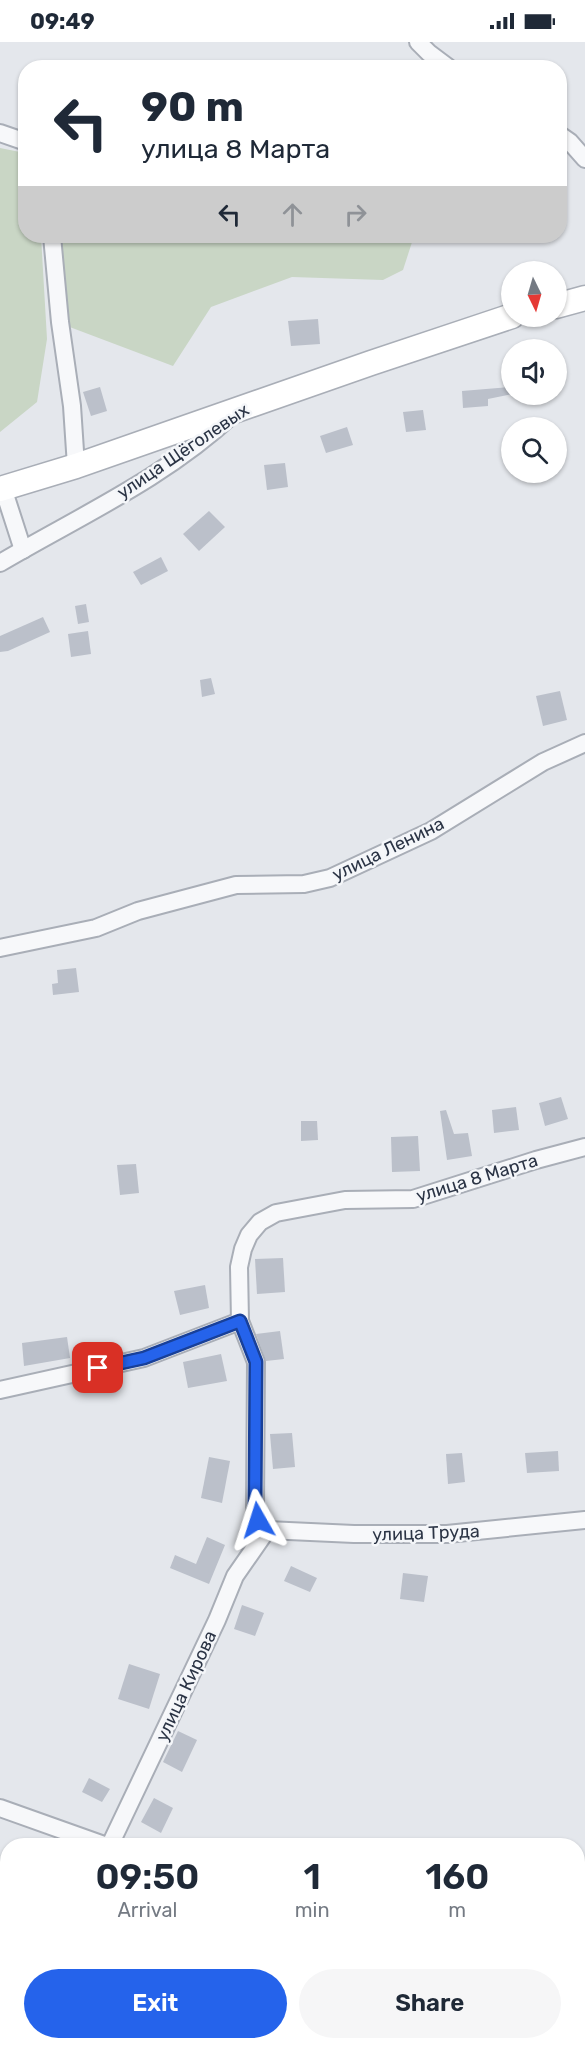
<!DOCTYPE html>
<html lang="en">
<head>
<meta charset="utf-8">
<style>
	body { margin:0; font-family:Rubik,sans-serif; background:#f6f6f7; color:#1f2937; height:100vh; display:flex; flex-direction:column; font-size:22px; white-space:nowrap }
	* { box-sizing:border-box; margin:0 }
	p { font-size:20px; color:#747a83 }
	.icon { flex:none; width:33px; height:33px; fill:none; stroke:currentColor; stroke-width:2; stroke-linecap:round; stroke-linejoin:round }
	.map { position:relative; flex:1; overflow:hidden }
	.sheet { position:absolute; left:0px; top:1796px; width:585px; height:212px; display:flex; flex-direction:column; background:#fff; border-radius:24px 24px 0 0; box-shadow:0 2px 4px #0004 }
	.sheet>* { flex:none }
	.hud { position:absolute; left:18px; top:18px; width:549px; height:183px; border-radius:24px; box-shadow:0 2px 4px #0004; background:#fff; color:#1f2937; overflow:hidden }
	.needle { width:39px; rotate:175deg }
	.fabs { position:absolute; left:501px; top:219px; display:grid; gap:12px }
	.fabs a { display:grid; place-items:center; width:66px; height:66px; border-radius:50%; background:#fff; box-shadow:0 2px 4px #0004; font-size:30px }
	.pin { position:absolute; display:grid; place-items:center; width:51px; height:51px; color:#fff; margin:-26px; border-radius:12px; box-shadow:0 3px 9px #0006 }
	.me { position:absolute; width:66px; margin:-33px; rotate:354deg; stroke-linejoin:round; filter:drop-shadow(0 0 4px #0008) }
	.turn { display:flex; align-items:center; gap:21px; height:126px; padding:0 24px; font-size:27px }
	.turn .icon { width:78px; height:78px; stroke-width:2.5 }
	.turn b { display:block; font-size:42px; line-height:51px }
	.lanes { display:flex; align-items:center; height:57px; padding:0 24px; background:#0003; justify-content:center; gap:30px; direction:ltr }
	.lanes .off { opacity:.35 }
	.eta { display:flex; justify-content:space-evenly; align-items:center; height:102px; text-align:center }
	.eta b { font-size:36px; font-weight:600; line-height:42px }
	.action { display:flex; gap:12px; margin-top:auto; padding:12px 24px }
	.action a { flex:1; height:69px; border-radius:36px; background:#2563eb; color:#fff; font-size:24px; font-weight:600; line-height:69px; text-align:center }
	.action a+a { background:#f6f6f7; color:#1f2937 }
	.status { display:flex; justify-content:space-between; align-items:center; height:42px; padding:0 30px; background:#fff; direction:ltr }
	.status svg { height:16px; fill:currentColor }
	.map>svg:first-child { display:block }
	.green { fill:#c9d6c5 }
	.building { fill:#bbc0ca }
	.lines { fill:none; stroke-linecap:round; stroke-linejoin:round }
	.street-casing { stroke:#a9aeb7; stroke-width:20 }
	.secondary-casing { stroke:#a9aeb7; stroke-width:27 }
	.street { stroke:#f7f8fa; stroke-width:16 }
	.secondary { stroke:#fff; stroke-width:24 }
	.route-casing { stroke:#184099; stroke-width:15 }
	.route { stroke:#2563eb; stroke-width:10 }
	.labels { text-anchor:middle; stroke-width:5; stroke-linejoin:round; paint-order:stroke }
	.street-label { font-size:18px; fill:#2b3445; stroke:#f4f6f9 }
</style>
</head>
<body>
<div class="status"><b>09:49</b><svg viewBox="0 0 49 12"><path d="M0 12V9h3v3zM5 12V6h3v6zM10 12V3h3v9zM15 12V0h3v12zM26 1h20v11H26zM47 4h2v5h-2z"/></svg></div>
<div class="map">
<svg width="585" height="2006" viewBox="0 0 585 2006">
	<rect width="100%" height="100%" fill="#e4e7ec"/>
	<g class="green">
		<path d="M0,106L25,111L26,194H41L47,297L37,360L0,390Z"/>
		<path d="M59,194H414L403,228L383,238L292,235L211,265L173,324L67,284Z"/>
	</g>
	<g class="building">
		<path d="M318,277L320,302L291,304L288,279Z"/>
		<path d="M100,345L107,369L91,374L83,350Z"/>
		<path d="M511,345L512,352L488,357V364L463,366L462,349Z"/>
		<path d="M423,368L426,388L406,390L403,370Z"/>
		<path d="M347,385L353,403L326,411L320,394Z"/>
		<path d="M285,421L288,445L267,448L264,423Z"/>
		<path d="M209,469L225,485L199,509L183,492Z"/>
		<path d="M161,515L168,529L141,543L133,530Z"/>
		<path d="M86,562L89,580L78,582L75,564Z"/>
		<path d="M43,575L50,590L8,609L0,610V594Z"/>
		<path d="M88,589L91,612L71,615L68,592Z"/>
		<path d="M211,636L215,652L202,655L200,638Z"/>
		<path d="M560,649L567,678L543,684L536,654Z"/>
		<path d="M76,926L79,950L53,953L52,942L58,941L57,928Z"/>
		<path d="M561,1055L568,1077L545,1084L539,1061Z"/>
		<path d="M516,1065L519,1088L494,1091L492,1068Z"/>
		<path d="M446,1068L454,1092L468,1091L472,1114L447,1118L440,1069Z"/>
		<path d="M301,1079H317L318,1098L301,1099Z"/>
		<path d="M418,1094L420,1129L392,1130L391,1095Z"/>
		<path d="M136,1122L139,1151L120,1153L117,1123Z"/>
		<path d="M283,1216L285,1250L257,1252L255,1217Z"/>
		<path d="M205,1243L209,1266L180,1273L174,1249Z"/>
		<path d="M280,1289L284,1317L266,1319L256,1292Z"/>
		<path d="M67,1295L70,1316L24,1324L22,1301Z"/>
		<path d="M221,1312L227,1339L188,1346L183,1320Z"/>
		<path d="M292,1391L295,1425L273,1427L270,1392Z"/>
		<path d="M558,1409L559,1429L527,1431L525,1411Z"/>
		<path d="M462,1411L465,1440L448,1442L446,1412Z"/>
		<path d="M209,1415L230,1419L222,1461L201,1456Z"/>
		<path d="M207,1495L225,1503L209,1542L170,1526L175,1513L196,1522Z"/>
		<path d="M291,1524L317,1536L310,1550L284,1539Z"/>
		<path d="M403,1531L428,1534L424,1560L400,1557Z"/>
		<path d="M242,1563L264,1571L255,1594L234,1587Z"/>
		<path d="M129,1622L160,1632L149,1667L118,1657Z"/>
		<path d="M178,1689L197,1698L182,1730L163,1720Z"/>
		<path d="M89,1736L110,1747L102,1760L82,1750Z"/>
		<path d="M154,1756L173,1766L161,1791L141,1780Z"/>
	</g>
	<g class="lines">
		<defs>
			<g id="street">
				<path d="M418,0L429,11L449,26"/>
				<path d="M0,91L26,100"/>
				<path d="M560,93L570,100L585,117"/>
				<path d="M52,194L60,280L72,364L76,424"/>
				<path d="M3,446L23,508"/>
				<path d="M0,521C78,475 165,436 232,373"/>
				<path d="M0,906L96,886L138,869L236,843L304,842L330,836L431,789L543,720L585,701"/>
				<path d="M0,1348L144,1316L240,1279"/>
				<path d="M267,1488L258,1477L255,1465L256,1320L240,1279L239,1225L243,1207L249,1193L260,1180L276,1171L345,1158L413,1157L536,1118L585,1105"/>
				<path d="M267,1488L354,1492H447L585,1478"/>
				<path d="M0,1766L104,1803"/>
				<path d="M110,1803L217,1578L235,1534L267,1488"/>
				<path d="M0,1975L8,1962"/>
			</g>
			<g id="secondary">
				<path d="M556,264L585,256"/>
				<path d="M0,447L76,424L371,321L512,274"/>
			</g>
		</defs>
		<use href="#street" class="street-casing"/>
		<use href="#secondary" class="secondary-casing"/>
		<use href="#street" class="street"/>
		<use href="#secondary" class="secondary"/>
	</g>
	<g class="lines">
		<defs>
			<path id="route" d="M98,1326L144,1316L240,1279L256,1320L255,1465L258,1478"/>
		</defs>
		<use href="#route" class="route-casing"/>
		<use href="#route" class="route"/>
	</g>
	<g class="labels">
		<g class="street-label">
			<text transform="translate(183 409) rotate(-34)" y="6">улица Щёголевых</text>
			<text transform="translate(388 807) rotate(-26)" y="6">улица Ленина</text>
			<text transform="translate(477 1136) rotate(-17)" y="6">улица 8 Марта</text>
			<text transform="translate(426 1491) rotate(-2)" y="6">улица Труда</text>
			<text transform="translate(186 1644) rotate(-65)" y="6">улица Кирова</text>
		</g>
	</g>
</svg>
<div class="fabs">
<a><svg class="needle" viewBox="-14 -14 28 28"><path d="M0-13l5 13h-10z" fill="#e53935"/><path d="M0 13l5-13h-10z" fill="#747a83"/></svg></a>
<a><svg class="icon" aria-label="sound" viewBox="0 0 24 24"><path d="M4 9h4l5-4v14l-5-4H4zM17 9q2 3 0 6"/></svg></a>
<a><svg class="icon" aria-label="search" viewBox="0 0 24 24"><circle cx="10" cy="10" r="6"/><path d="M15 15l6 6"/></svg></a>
</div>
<div class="pin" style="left:98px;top:1326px;background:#d93025"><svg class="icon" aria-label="arrive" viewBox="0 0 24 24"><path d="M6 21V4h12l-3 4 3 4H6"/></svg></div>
<svg class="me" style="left:258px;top:1478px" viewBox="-20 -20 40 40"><path d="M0-17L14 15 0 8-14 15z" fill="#2563eb" stroke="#fff" stroke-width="4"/></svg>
<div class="hud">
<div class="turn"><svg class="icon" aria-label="left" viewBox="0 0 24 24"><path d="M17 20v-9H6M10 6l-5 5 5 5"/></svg><div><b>90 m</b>улица 8 Марта</div></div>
<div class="lanes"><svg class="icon" aria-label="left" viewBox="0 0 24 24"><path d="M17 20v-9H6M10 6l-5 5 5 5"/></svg><svg class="icon off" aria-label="ahead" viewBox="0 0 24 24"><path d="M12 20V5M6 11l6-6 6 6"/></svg><svg class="icon off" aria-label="right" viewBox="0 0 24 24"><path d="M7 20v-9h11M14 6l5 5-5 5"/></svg></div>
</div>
<section class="sheet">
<div class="eta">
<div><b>09:50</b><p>Arrival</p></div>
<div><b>1</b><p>min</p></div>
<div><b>160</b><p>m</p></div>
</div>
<div class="action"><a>Exit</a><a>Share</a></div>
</section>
</div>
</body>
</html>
